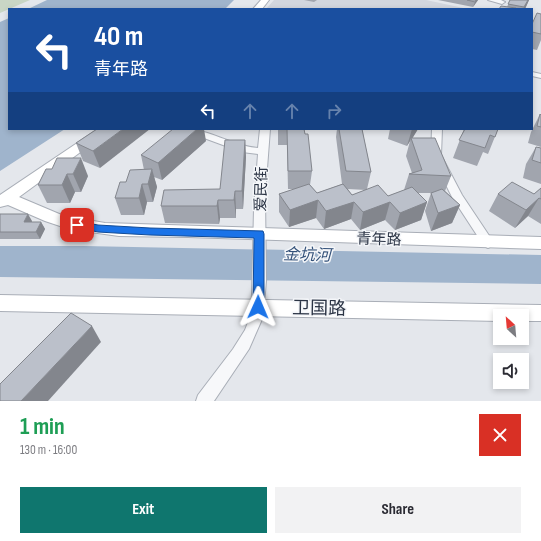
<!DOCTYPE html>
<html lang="en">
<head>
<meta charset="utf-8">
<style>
	body { margin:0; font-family:"Sofia Sans Condensed","Noto Sans SC",sans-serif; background:#f2f2f3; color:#2b2b33; height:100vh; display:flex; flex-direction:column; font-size:15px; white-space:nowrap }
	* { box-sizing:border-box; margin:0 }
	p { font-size:13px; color:#7c7c81 }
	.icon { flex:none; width:22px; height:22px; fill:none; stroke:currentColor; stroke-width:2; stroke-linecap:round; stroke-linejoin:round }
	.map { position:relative; height:401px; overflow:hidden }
	.sheet { display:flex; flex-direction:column; background:#fff; flex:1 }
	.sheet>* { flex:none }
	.banner { position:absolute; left:8px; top:8px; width:525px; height:122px; border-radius:0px; box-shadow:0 2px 6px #0003; background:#1a4fa0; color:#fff; overflow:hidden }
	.needle { width:26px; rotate:334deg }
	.buttons { position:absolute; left:493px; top:309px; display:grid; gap:8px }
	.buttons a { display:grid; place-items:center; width:36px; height:36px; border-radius:0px; background:#fff; box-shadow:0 2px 6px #0003; font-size:20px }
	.pin { position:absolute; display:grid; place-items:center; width:34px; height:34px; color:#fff; margin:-17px; border-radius:8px; box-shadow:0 2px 6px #0006 }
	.me { position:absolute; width:44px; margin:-22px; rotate:1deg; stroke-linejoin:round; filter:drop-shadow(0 0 3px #0008) }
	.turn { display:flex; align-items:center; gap:14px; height:84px; padding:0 20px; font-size:18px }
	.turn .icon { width:52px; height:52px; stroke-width:2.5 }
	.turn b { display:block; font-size:28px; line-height:34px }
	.lanes { display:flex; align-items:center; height:38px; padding:0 20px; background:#0003; justify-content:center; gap:20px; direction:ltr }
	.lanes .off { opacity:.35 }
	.round { display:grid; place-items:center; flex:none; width:42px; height:42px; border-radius:0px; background:#f2f2f3 }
	.overview { display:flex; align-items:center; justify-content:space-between; height:68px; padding:0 20px }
	h1 { font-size:24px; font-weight:700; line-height:30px; color:#1e9e55 }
	.button { display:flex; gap:8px; margin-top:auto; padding:8px 20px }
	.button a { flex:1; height:46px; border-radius:0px; background:#0f766e; color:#fff; font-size:16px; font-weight:700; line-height:46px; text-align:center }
	.button a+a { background:#f2f2f3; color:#2b2b33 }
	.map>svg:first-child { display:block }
	.built { fill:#d2d6de }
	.green { fill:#c9d6c5 }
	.water { fill:#9fb4cc }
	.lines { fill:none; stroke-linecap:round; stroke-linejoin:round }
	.street-casing { stroke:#a9aeb7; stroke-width:2 }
	.secondary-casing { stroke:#a9aeb7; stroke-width:2 }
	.street { fill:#f7f8fa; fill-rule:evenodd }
	.secondary { fill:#fff; fill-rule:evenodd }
	.wall { fill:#a1a5ae; fill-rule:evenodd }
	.shaded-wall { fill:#83868d }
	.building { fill:#bbc0ca; stroke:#83868d }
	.route { fill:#1a73e8; stroke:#114b97 }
	.labels { text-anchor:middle; stroke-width:3; stroke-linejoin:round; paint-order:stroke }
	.street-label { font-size:15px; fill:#2b3445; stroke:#f4f6f9 }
	.water-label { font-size:16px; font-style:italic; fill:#34527a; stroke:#f4f6f9 }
	.near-street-label { font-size:18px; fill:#2b3445; stroke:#f4f6f9 }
</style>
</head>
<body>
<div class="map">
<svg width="541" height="401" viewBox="0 0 541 401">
	<rect width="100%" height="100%" fill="#e4e7ec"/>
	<path class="built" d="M274,0H426L468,9H266Z"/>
	<path class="green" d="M0,0H30L0,13Z"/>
	<g class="water">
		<path d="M47,0H234L225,9H28Z"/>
		<path d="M9,18V129H65L0,171V22Z"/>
		<path d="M0,246H84L541,255V284L0,277Z"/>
	</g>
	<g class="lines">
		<defs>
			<g id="street">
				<path d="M488,0H501L505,2L502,4Z"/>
				<path d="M532,72L541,74V78L532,76Z"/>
				<path d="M183,129C210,129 232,146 258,148L260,129H270L265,195L266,281L263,317L249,349L214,401H196L198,395L233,349L245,330L250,317L252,294L254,209L258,154L242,152L185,131Z"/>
				<path d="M432,129H442L441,155L462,195L494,243L492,246L488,248L484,246L452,197L431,155Z"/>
			</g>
			<g id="secondary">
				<path d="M261,0H269L262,9H253Z"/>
				<path d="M98,129H112L19,197L64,216L105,223L541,237V249L188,237L119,236L69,229L45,221L8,205L0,207V195Z"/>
				<path d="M0,295L541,305V321H522V316H500V321L0,311Z"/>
			</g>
		</defs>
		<use href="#street" class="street-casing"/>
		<use href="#secondary" class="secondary-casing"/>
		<use href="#street" class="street"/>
		<use href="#secondary" class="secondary"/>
	</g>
	<g class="wall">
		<path d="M304,0H317L314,2Z"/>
		<path d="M438,0H478L473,7Z"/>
		<path d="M510,0H529L525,9H499L507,7Z"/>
		<path d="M541,14V40L537,50L532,49V24Z"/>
		<path d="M540,114L541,115V147L528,143L531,132Z"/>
		<path d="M97,129L100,168L83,161L76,143Z"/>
		<path d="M278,129H304L305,134L312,171L310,185L317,193L342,184L336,137L337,129H362L371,172L367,189L388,196L404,190L409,174L412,173L406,156L410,141L407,146L388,139L390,129H418L412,138L451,176L445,191L460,205L452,223L431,231L425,211L431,193H432H418L427,202L421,220L395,230L385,220L360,230L351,219L324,229L316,218L289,227L279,212V194L295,189H288L287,145H278ZM348,189L366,190L352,195Z"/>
		<path d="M464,129H498L488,154L483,152L477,166L453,158Z"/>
		<path d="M245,140L246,157L243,209H236V218H220L219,224L165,223L161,206L220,189Z"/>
		<path d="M206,141L162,180L154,177L157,187L153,202H147L144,215H121L115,198L144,170L141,155Z"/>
		<path d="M536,147L541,148V184L523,178L526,164Z"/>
		<path d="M46,169L88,176L81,192H75L70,203H47L38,185Z"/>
		<path d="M541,188V224L528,216L515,228L489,211L498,194H534Z"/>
		<path d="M0,214L32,221V222H41L45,229L40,239H0Z"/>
	</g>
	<g class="shaded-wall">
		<path d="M476,0H478L473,7L475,2Z"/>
		<path d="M528,0H529L525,9H523Z"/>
		<path d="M123,129H150L100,168L93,151Z"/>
		<path d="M197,129H204L206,141L162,180L158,163Z"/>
		<path d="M412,129H418L412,139L411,138L410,141L407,146Z"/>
		<path d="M245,140L246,157L243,209L242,191Z"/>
		<path d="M81,158L88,176L81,192L73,174Z"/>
		<path d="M152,169L157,187L153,202L148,184Z"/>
		<path d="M67,174L75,192L70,203L62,185Z"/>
		<path d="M142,184L147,202L144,215L139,198Z"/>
		<path d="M235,191L236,209V218L234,200Z"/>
		<path d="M539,198L528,216L515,228L526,210Z"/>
		<path d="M218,200L220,218L219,224L217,206Z"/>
		<path d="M318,200L316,218L289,227L290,210Z"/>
		<path d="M354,202L351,219L324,229L326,211Z"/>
		<path d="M390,202L385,220L360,230L363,212Z"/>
		<path d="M427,202L421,220L395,230L400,213Z"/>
		<path d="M460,205L452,223L431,231L438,213Z"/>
		<path d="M28,214L32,221L29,229L24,222Z"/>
		<path d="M41,222L45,229L40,239L36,232Z"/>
		<path d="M92,326L101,342L48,401H21Z"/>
	</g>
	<g class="building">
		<path d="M467,0H476L475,2Z"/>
		<path d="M510,0H528L524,7L508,4Z"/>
		<path d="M501,6L516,8V9H499Z"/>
		<path d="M537,13L541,14V34L532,32V24Z"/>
		<path d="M540,114L541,115V127L537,126Z"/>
		<path d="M97,129H123L93,151L76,143Z"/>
		<path d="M173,129H197L158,163L141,155Z"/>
		<path d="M287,129H304L305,134H308L312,171H288Z"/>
		<path d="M339,129H362L371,172L346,171Z"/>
		<path d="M465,129H498L495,137L490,135L485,148L459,140Z"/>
		<path d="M411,138H435L451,176L409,174L422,170Z"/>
		<path d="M225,140H245L242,191H235L234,200H218L217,206H161L164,190L220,189Z"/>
		<path d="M536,147L541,148V163L532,160Z"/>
		<path d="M57,158H81L73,174H67L62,185H38L46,169H52Z"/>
		<path d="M152,169L148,184H142L139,198H115L120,182H126L130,170Z"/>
		<path d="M512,182L534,194L541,188V199L539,198L526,210L498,194Z"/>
		<path d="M309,184L317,193L343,184L352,195L378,185L388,196L412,187L427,202L400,213L390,202L363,212L354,202L326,211L318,200L290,210L279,194Z"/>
		<path d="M442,189L460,205L438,213L431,193Z"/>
		<path d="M0,214H28L24,222H41L36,232H0Z"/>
		<path d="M71,313L92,326L21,401H0V384Z"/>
	</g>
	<path class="route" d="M77,221L98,225L150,228L263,231L264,234V307L262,310L258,312L254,310L253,307L254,238L150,235L98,232L74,227L73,225Z"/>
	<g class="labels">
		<g class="street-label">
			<text transform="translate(261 189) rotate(-88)" y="5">爱民街</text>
			<text transform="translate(379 239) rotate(2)" y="5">青年路</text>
		</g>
		<g class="water-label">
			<text transform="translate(307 254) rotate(1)" y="6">金坑河</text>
		</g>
		<g class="near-street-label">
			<text transform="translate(319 308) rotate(1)" y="6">卫国路</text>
		</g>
	</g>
</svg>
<div class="buttons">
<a><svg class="needle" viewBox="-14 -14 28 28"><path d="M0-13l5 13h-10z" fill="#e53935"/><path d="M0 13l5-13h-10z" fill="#7c7c81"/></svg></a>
<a><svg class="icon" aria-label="sound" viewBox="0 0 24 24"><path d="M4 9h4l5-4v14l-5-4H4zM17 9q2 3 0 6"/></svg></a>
</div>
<div class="pin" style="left:77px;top:225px;background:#d93025"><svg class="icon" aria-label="arrive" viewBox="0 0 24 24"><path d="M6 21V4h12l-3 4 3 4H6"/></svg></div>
<svg class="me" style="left:258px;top:307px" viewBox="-20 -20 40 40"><path d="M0-17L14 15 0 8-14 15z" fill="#1a73e8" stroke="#fff" stroke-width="4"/></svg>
<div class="banner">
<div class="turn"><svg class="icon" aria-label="left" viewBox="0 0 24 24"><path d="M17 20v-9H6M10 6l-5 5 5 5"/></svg><div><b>40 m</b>青年路</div></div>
<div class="lanes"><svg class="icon" aria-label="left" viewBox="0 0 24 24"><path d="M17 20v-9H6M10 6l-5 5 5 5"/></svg><svg class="icon off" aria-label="ahead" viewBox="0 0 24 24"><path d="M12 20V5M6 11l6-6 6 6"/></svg><svg class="icon off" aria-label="ahead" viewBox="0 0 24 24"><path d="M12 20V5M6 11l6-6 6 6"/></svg><svg class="icon off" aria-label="right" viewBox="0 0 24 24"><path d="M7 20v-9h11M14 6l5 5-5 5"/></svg></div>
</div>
</div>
<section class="sheet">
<div class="overview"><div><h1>1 min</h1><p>130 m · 16:00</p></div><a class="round" style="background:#d93025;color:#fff"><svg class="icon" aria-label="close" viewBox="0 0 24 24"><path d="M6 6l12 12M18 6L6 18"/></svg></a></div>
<div class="button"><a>Exit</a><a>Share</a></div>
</section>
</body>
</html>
